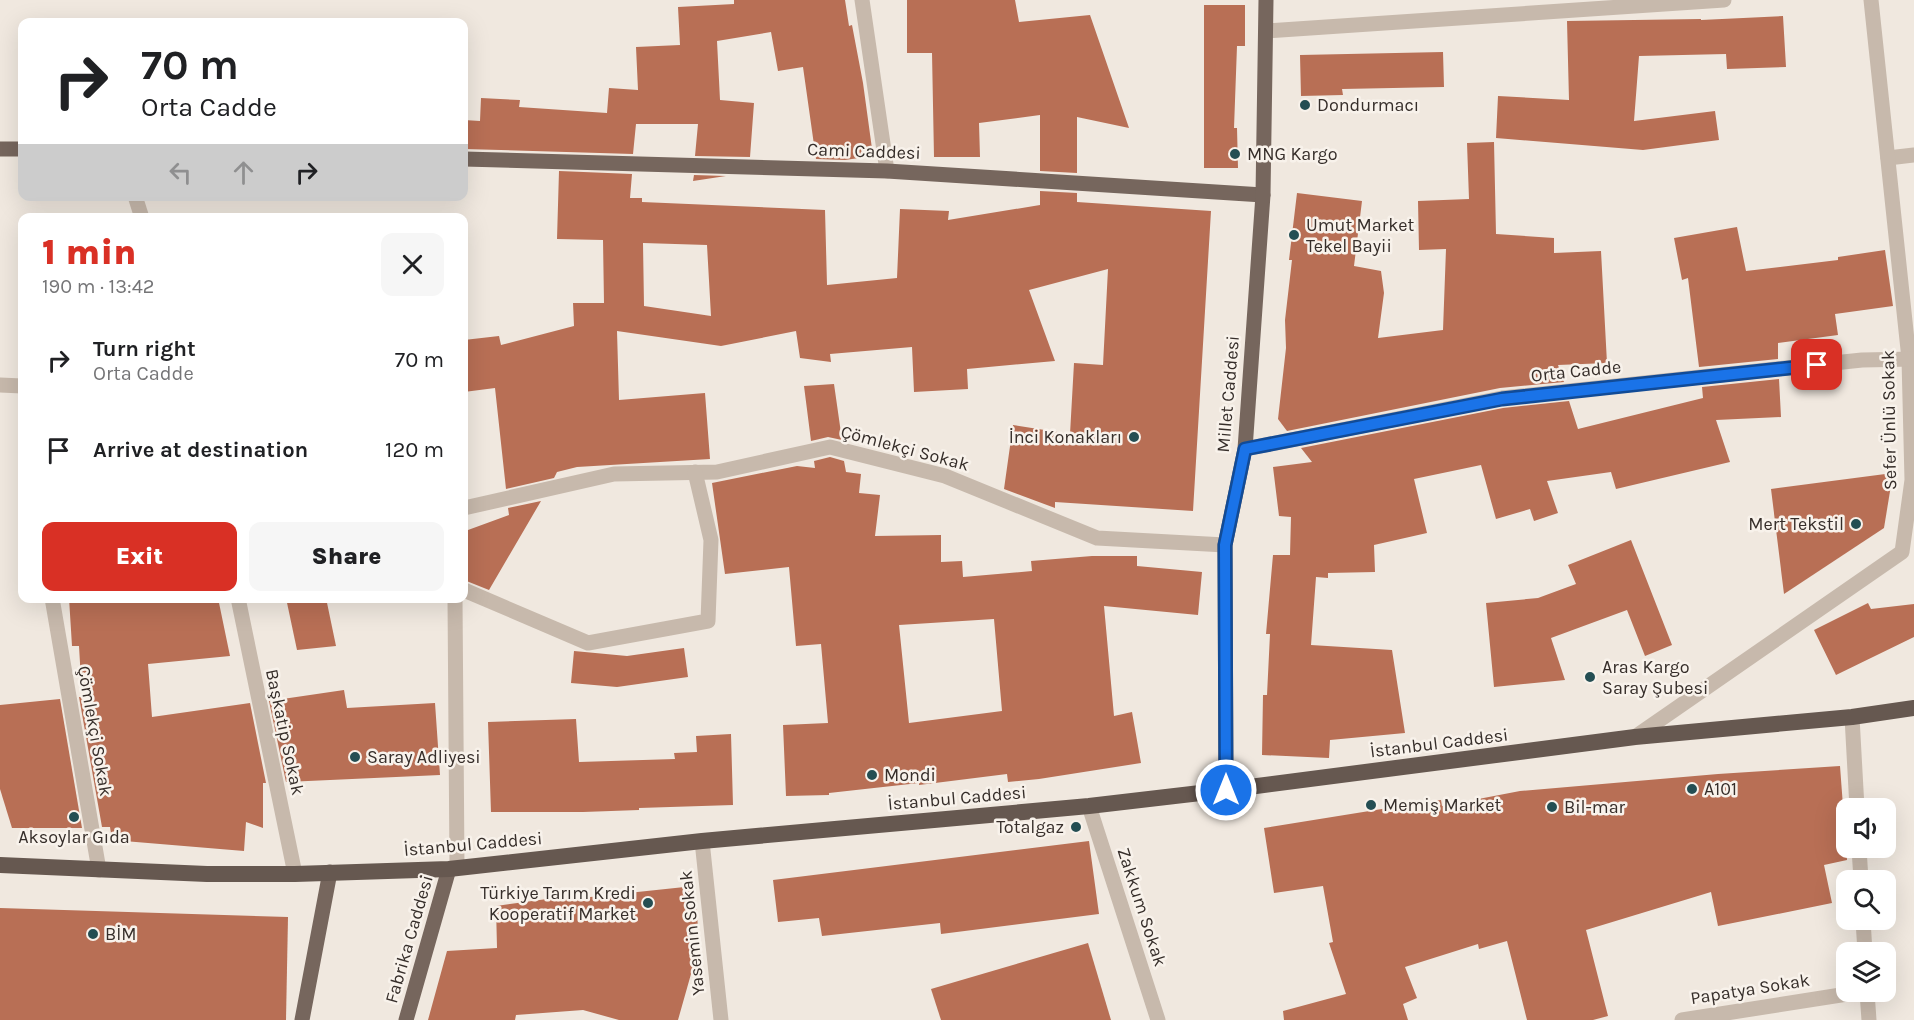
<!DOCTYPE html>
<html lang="en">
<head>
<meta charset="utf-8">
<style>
	body { margin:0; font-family:Karla,sans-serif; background:#f6f6f6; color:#202124; height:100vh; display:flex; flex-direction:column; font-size:22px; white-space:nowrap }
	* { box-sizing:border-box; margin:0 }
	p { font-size:20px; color:#757577 }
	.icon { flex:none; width:33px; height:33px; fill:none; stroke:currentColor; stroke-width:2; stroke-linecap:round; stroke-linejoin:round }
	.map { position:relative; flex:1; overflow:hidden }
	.drawer { position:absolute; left:18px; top:213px; width:450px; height:390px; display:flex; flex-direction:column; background:#fff; border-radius:12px; box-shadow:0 6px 24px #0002 }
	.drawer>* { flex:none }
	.top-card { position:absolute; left:18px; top:18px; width:450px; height:183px; border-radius:12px; box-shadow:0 6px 24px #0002; background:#fff; color:#202124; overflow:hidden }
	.tools { position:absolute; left:1836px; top:798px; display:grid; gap:12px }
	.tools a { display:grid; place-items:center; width:60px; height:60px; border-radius:12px; background:#fff; box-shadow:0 6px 24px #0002; font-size:30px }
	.pin { position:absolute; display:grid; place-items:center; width:51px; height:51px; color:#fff; margin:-26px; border-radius:12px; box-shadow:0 3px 9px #0006 }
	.me { position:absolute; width:66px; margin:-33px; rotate:0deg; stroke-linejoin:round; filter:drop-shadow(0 0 4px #0008) }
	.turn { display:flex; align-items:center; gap:21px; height:126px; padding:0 24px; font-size:27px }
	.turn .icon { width:78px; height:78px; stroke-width:2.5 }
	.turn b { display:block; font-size:42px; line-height:51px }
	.lanes { display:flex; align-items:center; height:57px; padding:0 24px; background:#0003; justify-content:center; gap:30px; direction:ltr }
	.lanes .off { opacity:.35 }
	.round { display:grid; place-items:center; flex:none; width:63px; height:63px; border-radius:12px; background:#f6f6f6 }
	.head { display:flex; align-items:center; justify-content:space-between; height:102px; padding:0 24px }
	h1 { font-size:36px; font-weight:800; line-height:45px; color:#d93025 }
	.button { display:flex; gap:12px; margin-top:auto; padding:12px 24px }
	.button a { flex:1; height:69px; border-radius:12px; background:#d93025; color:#fff; font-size:24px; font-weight:800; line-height:69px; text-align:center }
	.button a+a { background:#f6f6f6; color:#202124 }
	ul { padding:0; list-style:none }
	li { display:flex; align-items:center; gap:18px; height:90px; padding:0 24px }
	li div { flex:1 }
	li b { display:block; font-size:22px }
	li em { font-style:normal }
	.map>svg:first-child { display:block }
	.building { fill:#b86f55; fill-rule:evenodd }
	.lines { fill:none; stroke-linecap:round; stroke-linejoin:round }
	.minor { stroke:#c7b9ac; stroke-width:15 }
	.tertiary { stroke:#c7b9ac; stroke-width:15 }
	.primary { stroke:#76665d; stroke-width:15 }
	.trunk { stroke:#665850; stroke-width:16 }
	.route-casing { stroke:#114b97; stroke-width:15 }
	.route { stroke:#1a73e8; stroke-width:10 }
	.poi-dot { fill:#244e53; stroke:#f8f2eb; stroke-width:2 }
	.labels { text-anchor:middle; stroke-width:5; stroke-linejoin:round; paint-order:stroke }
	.poi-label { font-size:18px; fill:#362e2a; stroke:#f8f2eb; text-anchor:start }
	.street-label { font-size:18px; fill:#362e2a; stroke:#f8f2eb }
</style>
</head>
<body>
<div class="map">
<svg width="1914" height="1020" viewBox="0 0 1914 1020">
	<rect width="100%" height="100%" fill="#f0e8df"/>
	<g class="building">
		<path d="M734,0H845L849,26L852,25L863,83L873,156L845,160L816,159L803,67L778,71L771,32L717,41L720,100L754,103L750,157L695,156L698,124H636L633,154L464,149V120L480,121L481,98L520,100L519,107L607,113L609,88L638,90L636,47L680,45L678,7L734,4Z"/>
		<path d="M907,0H1015L1019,22L1090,15L1129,128L1077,117V173L1040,171V115L979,123L980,157H934L932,53H907Z"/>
		<path d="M1204,5H1245V46H1237L1234,128H1237L1238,168H1204Z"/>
		<path d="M1783,16L1786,67L1727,69L1726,54L1639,56L1634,121L1715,111L1719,140L1643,150L1496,138L1498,96L1569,100L1567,21L1701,19V20Z"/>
		<path d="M1443,52L1444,87L1342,89L1343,95L1301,96L1300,55Z"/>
		<path d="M1494,142L1496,234L1554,238V253L1601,251L1607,363L1558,365L1564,382L1500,388L1287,431L1278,419L1286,348L1285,320L1292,260H1289L1297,193L1362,201L1354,266L1381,271L1384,293L1378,338L1443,330L1446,249L1419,250L1418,201L1469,199L1467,143Z"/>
		<path d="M559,171L632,174L630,198H642V202L825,210L827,285L897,278L900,209L949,211L948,220L1040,205V191L1077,193V202L1211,211L1193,511L1055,502V508L1004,489L1013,425L1070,434L1074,363L1103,365L1108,269L1029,290L1055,361L967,369L968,389L914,392L912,347L830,354L831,362L800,358L796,331L721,346L617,331L619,400L705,393L710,459L577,467L557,472L554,478L506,489L495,388L464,392V340L499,336L501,345L574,326L573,303H604L603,240L557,239ZM643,243L707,245L711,316L644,306Z"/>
		<path d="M694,175L726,176L693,181Z"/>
		<path d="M1737,227L1746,271L1838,260V257L1885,250L1893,306L1835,314L1838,335L1778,343V359L1699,367L1688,278L1682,280L1674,238Z"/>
		<path d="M1779,379L1781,417L1716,420L1730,462L1616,489L1611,472L1547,481L1558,513L1534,521L1530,509L1496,519L1481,465L1414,479L1427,533L1374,545L1375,572L1328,573V578L1316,577L1311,645L1392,650L1405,733L1330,740L1329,758L1262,755L1263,695H1267L1270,634H1266L1273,555H1290L1291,517L1279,516L1273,467L1312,462L1301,448L1503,408L1569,401L1578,429L1703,398L1702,387Z"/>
		<path d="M834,384L842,440L828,437L811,441L804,386Z"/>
		<path d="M830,457L844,461L846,472L861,474L859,493L880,495L875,536L941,535V562L962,561L963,577L1032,571L1031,561L1092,556H1137V566L1202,572L1198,615L1104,606L1114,716L1132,712L1141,763L1039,779L1008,782L1007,774L919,785V783L829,793V795L786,796L783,725L828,723L821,644L796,646L789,567L725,574L712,483L797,466L815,468L814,461ZM994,619L1002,711L909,723L899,625Z"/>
		<path d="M1893,473L1884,528L1784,594L1771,489Z"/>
		<path d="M541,501L489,590L464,580V566L468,530L509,515L508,508Z"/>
		<path d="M1631,540L1672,645L1645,656L1627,610L1551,638L1565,680L1494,687L1486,603L1538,598L1576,584L1568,565Z"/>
		<path d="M69,598H218L230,656L148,664L152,717L250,703L266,783H263V828L246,822L244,851L112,840L110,827H102L79,697H82L79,646H72Z"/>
		<path d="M286,598H326L336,646L297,650Z"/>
		<path d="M1868,603L1871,609L1914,604V637L1836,675L1814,630Z"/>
		<path d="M684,648L688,677L617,687L571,683L574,651L627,656Z"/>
		<path d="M344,690L347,708L435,703L440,775L286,782L269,701Z"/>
		<path d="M60,699L82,828H12L0,789V705Z"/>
		<path d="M576,719L579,762L675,759L674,753L697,752L696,736L731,734L733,805L639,808V810L583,812H491L488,722Z"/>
		<path d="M1840,766L1847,860L1824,865L1832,903L1718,926L1711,892L1586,930L1608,1016L1593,1020H1527L1507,941L1479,949L1478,944L1405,967L1417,998L1403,1004L1408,1020H1284L1283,1011L1346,994L1329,943L1333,942L1323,886L1274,893L1264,828L1388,808L1387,805L1441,800L1442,806L1520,791L1718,774Z"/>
		<path d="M1089,841L1099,914L941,934L940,923L822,936L819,918L778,922L773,880Z"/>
		<path d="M694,886L703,978L691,974L678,1020H619L583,1010L516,1015L515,1020H428L447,951L497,948L496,906L562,897V900Z"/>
		<path d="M0,908L288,917L286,1020H0Z"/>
		<path d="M1088,943L1111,1020H941L931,989Z"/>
	</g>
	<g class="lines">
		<g class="minor">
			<path d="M862,0L887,171"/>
			<path d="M1267,31L1724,0"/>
			<path d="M1888,158L1914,155"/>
			<path d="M135,196L142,218"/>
			<path d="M0,385L22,386"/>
			<path d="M464,508L614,474L717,472L830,447L945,476L1097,538L1225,545"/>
			<path d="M464,590L588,643L708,621L711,540L695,472"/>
			<path d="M52,598L99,870"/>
			<path d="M238,598L295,874"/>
			<path d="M455,598L457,867"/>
			<path d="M1852,717L1857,808"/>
			<path d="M1635,737L1902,552L1912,480L1909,359L1871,0"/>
			<path d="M1089,806L1158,1020"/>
			<path d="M702,841L721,1020"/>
			<path d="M1859,848L1861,880"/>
			<path d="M1863,920L1865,952"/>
			<path d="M1867,992L1869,1020"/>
			<path d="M1682,1020L1860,992"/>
		</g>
		<path class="tertiary" d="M1245,449L1502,398L1862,360L1914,359"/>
		<g class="primary">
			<path d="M0,149H22"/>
			<path d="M464,159L887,171L1263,195"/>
			<path d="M1226,790L1225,545L1245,449L1263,195L1266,0"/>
			<path d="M302,1020L330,872"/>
			<path d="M406,1020L449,869"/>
		</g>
		<path class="trunk" d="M0,865L207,874H295L449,869L702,841L1089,806L1226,790L1635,737L1852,717L1914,708"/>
	</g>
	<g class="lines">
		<defs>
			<path id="route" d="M1226,790L1225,545L1245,449L1502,399L1817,365"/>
		</defs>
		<use href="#route" class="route-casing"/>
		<use href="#route" class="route"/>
	</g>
	<g class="poi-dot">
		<circle cx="1305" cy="105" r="6"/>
		<circle cx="1235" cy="154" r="6"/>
		<circle cx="1294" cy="235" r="6"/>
		<circle cx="1134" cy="437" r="6"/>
		<circle cx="1856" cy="524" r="6"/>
		<circle cx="1590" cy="677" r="6"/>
		<circle cx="355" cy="757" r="6"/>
		<circle cx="872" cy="775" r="6"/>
		<circle cx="1692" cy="789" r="6"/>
		<circle cx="1371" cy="805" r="6"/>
		<circle cx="1552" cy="807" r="6"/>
		<circle cx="74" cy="817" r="6"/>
		<circle cx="1076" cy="827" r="6"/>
		<circle cx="648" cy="903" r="6"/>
		<circle cx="93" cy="934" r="6"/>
	</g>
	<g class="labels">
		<g class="poi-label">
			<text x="1317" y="111">Dondurmacı</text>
			<text x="1247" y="160">MNG Kargo</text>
			<text x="1306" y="231">Umut Market<tspan x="1306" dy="21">Tekel Bayii</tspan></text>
			<text x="1122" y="443" text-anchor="end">İnci Konakları</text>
			<text x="1844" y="530" text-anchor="end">Mert Tekstil</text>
			<text x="1602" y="673">Aras Kargo<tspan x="1602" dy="21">Saray Şubesi</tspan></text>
			<text x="367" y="763">Saray Adliyesi</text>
			<text x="884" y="781">Mondi</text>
			<text x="1704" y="795">A101</text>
			<text x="1383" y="811">Memiş Market</text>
			<text x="1564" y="813">Bil-mar</text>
			<text x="1064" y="833" text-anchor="end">Totalgaz</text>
			<text x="74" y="843" text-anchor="middle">Aksoylar Gıda</text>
			<text x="636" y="899" text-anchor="end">Türkiye Tarım Kredi<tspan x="636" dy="21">Kooperatif Market</tspan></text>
			<text x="105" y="940">BİM</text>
		</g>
		<g class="street-label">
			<text transform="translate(864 151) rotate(2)" y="6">Cami Caddesi</text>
			<text transform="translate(1576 371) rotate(-6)" y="6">Orta Cadde</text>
			<text transform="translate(1228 394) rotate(-85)" y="6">Millet Caddesi</text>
			<text transform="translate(1889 420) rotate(-91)" y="6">Sefer Ünlü Sokak</text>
			<text transform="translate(905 448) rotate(15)" y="6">Çömlekçi Sokak</text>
			<text transform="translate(95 731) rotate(80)" y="6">Çömlekçi Sokak</text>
			<text transform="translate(285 732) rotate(78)" y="6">Başkatip Sokak</text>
			<text transform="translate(1439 743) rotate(-7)" y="6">İstanbul Caddesi</text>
			<text transform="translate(957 798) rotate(-5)" y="6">İstanbul Caddesi</text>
			<text transform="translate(473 844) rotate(-5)" y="6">İstanbul Caddesi</text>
			<text transform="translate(1142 907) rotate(72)" y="6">Zakkum Sokak</text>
			<text transform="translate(692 933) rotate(-96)" y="6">Yasemin Sokak</text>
			<text transform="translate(409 939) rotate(-74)" y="6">Fabrika Caddesi</text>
			<text transform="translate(1750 989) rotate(-9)" y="6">Papatya Sokak</text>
		</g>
	</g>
</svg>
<div class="tools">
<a><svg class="icon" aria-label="sound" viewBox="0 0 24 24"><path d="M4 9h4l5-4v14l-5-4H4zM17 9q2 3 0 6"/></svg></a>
<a><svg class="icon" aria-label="search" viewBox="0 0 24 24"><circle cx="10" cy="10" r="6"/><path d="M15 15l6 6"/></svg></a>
<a><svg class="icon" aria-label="layers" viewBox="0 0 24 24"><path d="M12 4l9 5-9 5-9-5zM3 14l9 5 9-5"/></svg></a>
</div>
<div class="pin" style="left:1817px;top:365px;background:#d93025"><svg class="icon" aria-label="arrive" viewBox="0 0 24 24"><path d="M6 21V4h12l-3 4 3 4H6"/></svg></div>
<svg class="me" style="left:1226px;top:790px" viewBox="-20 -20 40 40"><circle r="17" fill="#1a73e8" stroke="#fff" stroke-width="3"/><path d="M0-11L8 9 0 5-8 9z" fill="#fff"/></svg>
<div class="top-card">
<div class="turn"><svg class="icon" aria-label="right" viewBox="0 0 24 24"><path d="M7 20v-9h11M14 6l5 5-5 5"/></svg><div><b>70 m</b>Orta Cadde</div></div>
<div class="lanes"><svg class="icon off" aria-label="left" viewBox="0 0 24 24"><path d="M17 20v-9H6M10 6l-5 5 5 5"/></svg><svg class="icon off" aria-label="ahead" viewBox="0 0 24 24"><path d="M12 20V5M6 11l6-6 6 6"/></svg><svg class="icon" aria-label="right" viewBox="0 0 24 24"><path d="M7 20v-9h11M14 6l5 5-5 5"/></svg></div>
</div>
<section class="drawer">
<div class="head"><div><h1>1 min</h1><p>190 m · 13:42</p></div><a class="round"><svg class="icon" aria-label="close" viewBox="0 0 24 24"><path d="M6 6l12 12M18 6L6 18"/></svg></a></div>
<ul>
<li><svg class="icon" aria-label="right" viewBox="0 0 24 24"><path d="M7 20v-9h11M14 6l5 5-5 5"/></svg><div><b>Turn right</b><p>Orta Cadde</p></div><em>70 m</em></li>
<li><svg class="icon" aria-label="arrive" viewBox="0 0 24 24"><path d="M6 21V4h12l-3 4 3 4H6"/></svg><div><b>Arrive at destination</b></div><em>120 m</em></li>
</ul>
<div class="button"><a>Exit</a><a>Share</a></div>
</section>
</div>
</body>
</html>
